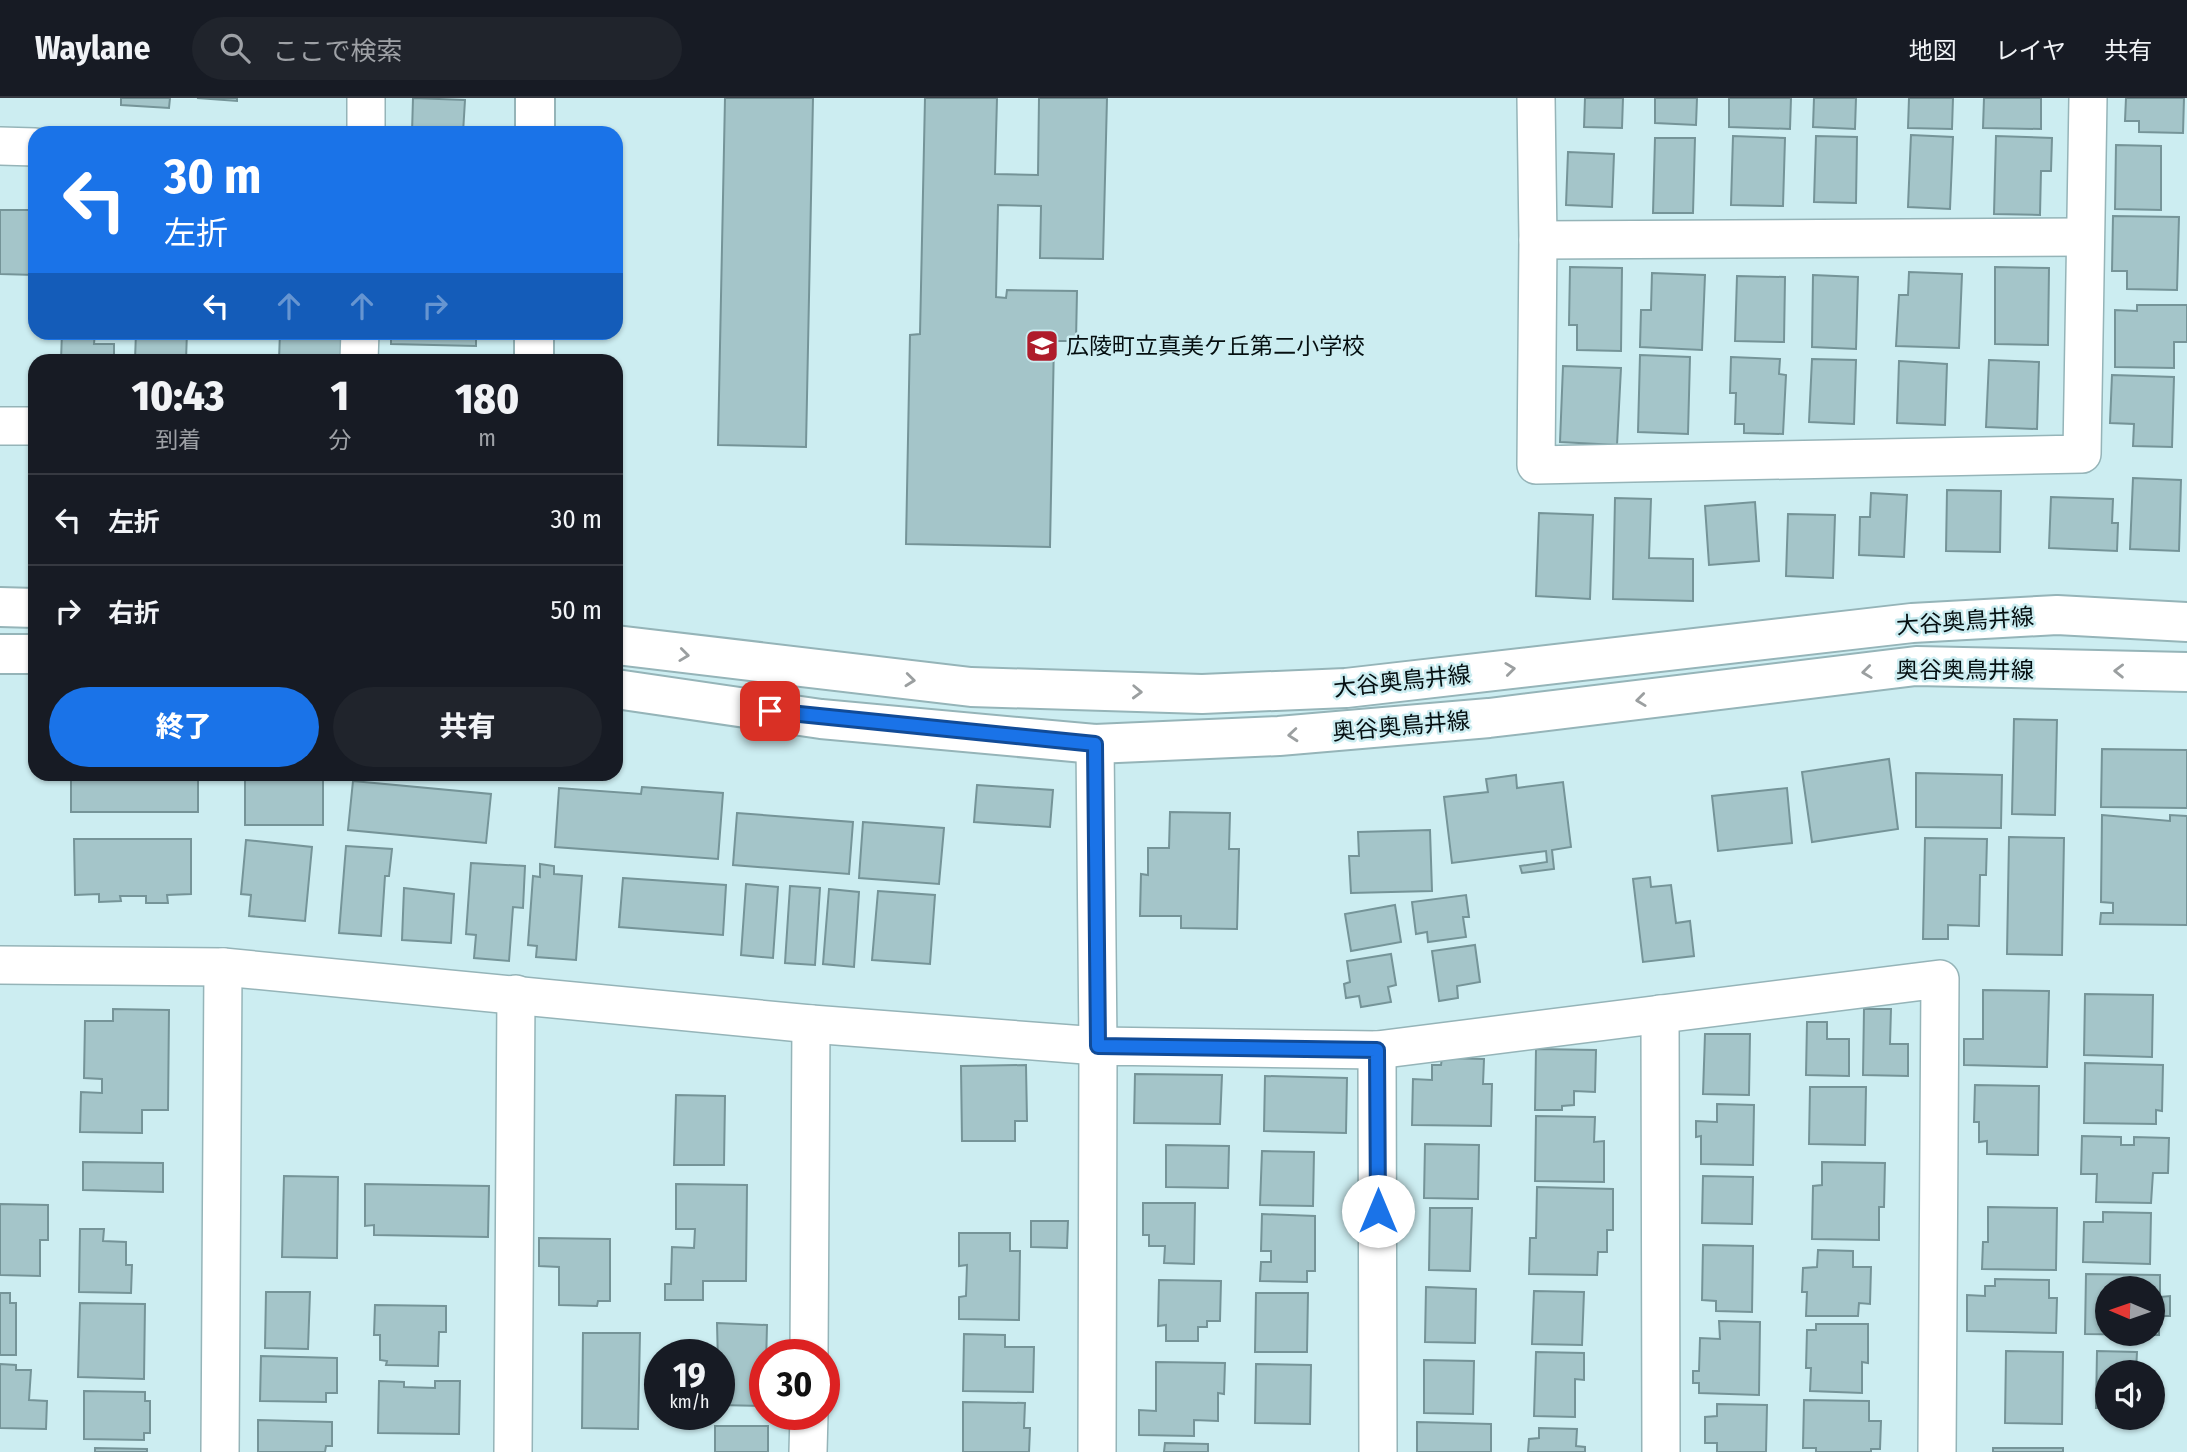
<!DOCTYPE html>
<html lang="ja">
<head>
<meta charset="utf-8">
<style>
	body { margin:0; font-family:"Fira Sans Condensed","Noto Sans JP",sans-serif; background:#20242c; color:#f1f3f6; height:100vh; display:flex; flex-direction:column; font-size:26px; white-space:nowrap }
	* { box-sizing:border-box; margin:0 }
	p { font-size:23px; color:#9ea1a6 }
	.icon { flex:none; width:38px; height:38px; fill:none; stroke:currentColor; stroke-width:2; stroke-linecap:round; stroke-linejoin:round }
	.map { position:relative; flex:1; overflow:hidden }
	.side { position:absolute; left:28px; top:256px; width:595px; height:427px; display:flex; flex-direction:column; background:#171b24; border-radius:21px; box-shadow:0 2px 5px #0004 }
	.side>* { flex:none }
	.hud { position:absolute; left:28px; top:28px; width:595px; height:214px; border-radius:21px; box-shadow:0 2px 5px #0004; background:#1a73e8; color:#fff; overflow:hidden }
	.needle { width:46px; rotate:272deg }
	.controls { position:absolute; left:2095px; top:1178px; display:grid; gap:14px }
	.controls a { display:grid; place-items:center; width:70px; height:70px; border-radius:50%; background:#171b24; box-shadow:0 2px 5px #0004; font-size:35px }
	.speed { position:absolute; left:644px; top:1241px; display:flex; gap:14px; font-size:35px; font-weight:700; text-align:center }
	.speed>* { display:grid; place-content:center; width:91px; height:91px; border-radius:50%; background:#171b24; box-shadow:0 2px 5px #0004; line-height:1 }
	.speed small { font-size:18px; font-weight:400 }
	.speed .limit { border:10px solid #d22; background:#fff; color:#111 }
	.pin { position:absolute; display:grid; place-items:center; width:60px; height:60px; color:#fff; margin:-30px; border-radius:14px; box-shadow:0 4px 10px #0006 }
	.me { position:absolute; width:77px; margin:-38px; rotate:0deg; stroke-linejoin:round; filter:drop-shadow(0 0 5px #0008) }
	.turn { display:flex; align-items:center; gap:24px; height:147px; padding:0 21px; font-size:32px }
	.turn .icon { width:91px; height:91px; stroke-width:2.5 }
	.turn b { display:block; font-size:49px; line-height:60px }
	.lanes { display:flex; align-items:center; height:66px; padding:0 21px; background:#0003; justify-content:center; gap:35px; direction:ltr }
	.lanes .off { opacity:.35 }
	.eta { display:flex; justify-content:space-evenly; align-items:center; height:119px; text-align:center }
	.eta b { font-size:42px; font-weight:800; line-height:49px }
	.action { display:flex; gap:14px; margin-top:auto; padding:14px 21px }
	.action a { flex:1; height:80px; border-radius:42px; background:#1a73e8; color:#fff; font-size:28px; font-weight:800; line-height:80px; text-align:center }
	.action a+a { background:#20242c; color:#f1f3f6 }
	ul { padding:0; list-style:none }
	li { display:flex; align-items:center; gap:21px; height:91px; padding:0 21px; border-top:2px solid #363941 }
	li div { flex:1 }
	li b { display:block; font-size:26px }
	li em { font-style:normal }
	header { display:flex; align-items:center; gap:42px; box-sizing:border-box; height:98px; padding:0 35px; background:#171b24; border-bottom:2px solid #363941 }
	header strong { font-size:33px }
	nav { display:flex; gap:38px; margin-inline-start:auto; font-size:24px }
	.search { width:490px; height:63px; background:#20242c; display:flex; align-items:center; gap:18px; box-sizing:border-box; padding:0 24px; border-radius:38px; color:#9ea1a6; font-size:26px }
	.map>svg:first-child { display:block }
	.building { fill:#a4c5c9; stroke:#759498; stroke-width:2; fill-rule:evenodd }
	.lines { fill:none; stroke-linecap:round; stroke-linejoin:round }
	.street-casing { stroke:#95b4b8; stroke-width:40 }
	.secondary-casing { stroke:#95b4b8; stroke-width:42 }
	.street { stroke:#fff; stroke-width:37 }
	.secondary { stroke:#fff; stroke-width:38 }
	.oneway { stroke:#9b9fa0 }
	.route-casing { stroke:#114b97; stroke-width:18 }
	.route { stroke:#1a73e8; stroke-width:12 }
	.labels { text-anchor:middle; stroke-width:5; stroke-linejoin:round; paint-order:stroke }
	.poi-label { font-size:23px; fill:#050f11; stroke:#ccedf1; text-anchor:start }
	.street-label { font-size:23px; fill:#050f11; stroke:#ccedf1 }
</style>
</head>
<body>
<header>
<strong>Waylane</strong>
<div class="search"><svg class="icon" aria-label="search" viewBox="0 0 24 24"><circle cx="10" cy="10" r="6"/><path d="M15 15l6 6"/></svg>ここで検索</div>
<nav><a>地図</a><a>レイヤ</a><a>共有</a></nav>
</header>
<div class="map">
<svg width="2187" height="1354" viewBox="0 0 2187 1354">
	<rect width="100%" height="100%" fill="#ccedf1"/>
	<g class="building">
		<path d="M121,0H170L169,10L121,7Z"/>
		<path d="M197,0H237V3Z"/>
		<path d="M413,0L465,2L463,35H412Z"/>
		<path d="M725,0H813L806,349L718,347Z"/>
		<path d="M925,0H997L995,76L1038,77L1039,0H1107L1103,161L1040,160L1041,108L998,107L996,199L1006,200L1007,192L1077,193L1076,243H1054L1050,449L906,446L910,237L920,236Z"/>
		<path d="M1585,0H1623L1622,30L1584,29Z"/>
		<path d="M1655,0H1697L1696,27L1655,25Z"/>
		<path d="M1729,0H1791L1790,31L1729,29Z"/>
		<path d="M1814,0H1856L1855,31L1813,29Z"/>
		<path d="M1909,0H1953L1952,31L1908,30Z"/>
		<path d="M1984,0H2041V31L1983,30Z"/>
		<path d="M2126,0H2184L2183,35L2139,34V23H2125Z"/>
		<path d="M1911,37L1953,39L1950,111L1908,109Z"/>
		<path d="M1733,38L1785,40L1783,108L1731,107Z"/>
		<path d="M1816,38L1857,39L1856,105L1814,104Z"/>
		<path d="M1996,38L2052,40L2051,73H2041L2040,117L1994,116Z"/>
		<path d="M1655,40H1695L1693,115H1653Z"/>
		<path d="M2116,47L2161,48V112L2115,111Z"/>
		<path d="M1568,54L1614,56L1612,109L1566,107Z"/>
		<path d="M0,112H35V177L0,176Z"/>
		<path d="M2113,118L2179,119L2177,192L2127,191V173H2112Z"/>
		<path d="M1570,169L1622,170L1621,253L1577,252V227H1569Z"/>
		<path d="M1995,169L2049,170L2048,247L1995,246Z"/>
		<path d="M1909,174L1962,176L1959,250L1896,248L1899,197H1908Z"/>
		<path d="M1652,175L1705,177L1702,252L1640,249L1641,212H1651Z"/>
		<path d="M1813,177L1858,179L1856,251L1812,249Z"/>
		<path d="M1737,178L1785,179L1784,244L1735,243Z"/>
		<path d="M2137,207H2187V244H2174V270L2115,269V212L2137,213Z"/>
		<path d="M62,234H95L94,246H114V262H61Z"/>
		<path d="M136,234H187L186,262H135Z"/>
		<path d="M280,234H342L341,262H279Z"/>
		<path d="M391,234H476V248L391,246Z"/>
		<path d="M1640,257L1690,259L1688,336L1638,334Z"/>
		<path d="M1731,259L1780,261L1779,276L1786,277L1783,336L1744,335V326H1735L1736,295H1730Z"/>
		<path d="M1812,261L1856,262L1854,326L1809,324Z"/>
		<path d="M1989,262L2039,264L2037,331L1986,329Z"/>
		<path d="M1899,263L1947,266L1945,327L1897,325Z"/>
		<path d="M1563,268L1621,270L1617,347L1560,344Z"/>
		<path d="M2112,277L2174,279L2172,349L2133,348L2134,326L2110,325Z"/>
		<path d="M2133,380L2181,382L2179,453L2130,451Z"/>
		<path d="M1947,392L2001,393L2000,454L1946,453Z"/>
		<path d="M1871,395L1907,397L1904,459L1859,457L1860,419H1870Z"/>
		<path d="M2051,399L2113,401L2112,425H2118L2117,453L2049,450Z"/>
		<path d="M1615,400L1651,401L1649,460L1693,461V503L1613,501Z"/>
		<path d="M1755,404L1759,463L1709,467L1705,408Z"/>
		<path d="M1539,415L1593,417L1590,501L1536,498Z"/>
		<path d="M1788,416L1835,417L1833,480L1786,478Z"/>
		<path d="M2014,621L2057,622L2055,717L2012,716Z"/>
		<path d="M2102,651L2187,652V710L2101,709Z"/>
		<path d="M1889,661L1898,731L1812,744L1802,674Z"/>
		<path d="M1916,675L2002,677L2001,730L1916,729Z"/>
		<rect x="71" y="676" width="127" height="38"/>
		<rect x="245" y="676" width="78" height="51"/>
		<path d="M1516,677L1517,690L1563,684L1571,749L1552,752L1554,771L1522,775L1520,768L1547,764L1546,753L1452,765L1444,699L1488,694L1486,681Z"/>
		<path d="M353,683L491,696L486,745L348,732Z"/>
		<path d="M977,687L1053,692L1050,729L974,724Z"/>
		<path d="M642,689L723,695L718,761L555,749L559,690L641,696Z"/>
		<path d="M1787,690L1792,745L1718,753L1712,698Z"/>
		<path d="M1170,714L1230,715L1229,751H1239L1237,831L1181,830V818H1140L1141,776L1148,777V750H1169Z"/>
		<path d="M737,715L853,724L849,776L733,767Z"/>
		<path d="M2102,717L2170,723V717L2187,718V827L2100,826L2101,815H2113V805L2101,804Z"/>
		<path d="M863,724L944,730L939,786L859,780Z"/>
		<path d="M1430,732L1432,793L1351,795L1349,758H1359L1358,734Z"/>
		<path d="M2009,739L2064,740L2062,857L2007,856Z"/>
		<path d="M1925,740L1987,741L1986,777H1980L1979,828L1948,827V841H1923Z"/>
		<path d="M74,741H191V796L167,797L168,805H146V798H120L121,803L99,804V796L75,797Z"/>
		<path d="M246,742L312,749L305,823L249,818L251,797L241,796Z"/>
		<path d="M346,748L392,751L389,778H385L381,838L339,835Z"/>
		<path d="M471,765L525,768L523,810L513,809L509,863L474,860L476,837L466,836Z"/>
		<path d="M540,766L554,768V776L582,778L576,862L536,859L537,848L528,847L533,778L540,779Z"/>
		<path d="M1650,779L1651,789L1671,787L1676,825L1690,823L1694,858L1643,864L1633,781Z"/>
		<path d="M623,780L726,787L723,837L619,829Z"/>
		<path d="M746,786L778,789L773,860L741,857Z"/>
		<path d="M790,788L820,790L815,867L785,865Z"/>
		<path d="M404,790L454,796L451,845L402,842Z"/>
		<path d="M829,791L859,794L854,869L823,866Z"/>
		<path d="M878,793L935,797L930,866L872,862Z"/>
		<path d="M1466,797L1469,819H1463L1466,839L1428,844L1427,834L1416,836L1412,804Z"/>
		<path d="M1395,807L1401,844L1351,853L1345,816Z"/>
		<path d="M1475,847L1480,884L1457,888L1458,900L1439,903L1432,853Z"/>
		<path d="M1391,856L1396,887L1388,889L1391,904L1361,909L1359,898L1346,900L1344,886L1350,884L1347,863Z"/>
		<path d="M1983,892L2049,893L2047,969L1964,967V941H1983Z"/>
		<path d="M2085,896L2153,897L2152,959L2084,957Z"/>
		<path d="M113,911L169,912L168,1012H142V1035L80,1034L81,994L102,995V981L84,980L85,923H113Z"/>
		<path d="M1864,911H1891L1890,946H1908V978L1863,977Z"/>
		<path d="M1807,924H1827V941H1849V978L1806,977Z"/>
		<path d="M1705,936H1750L1749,997L1703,996Z"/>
		<path d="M1536,951L1596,952L1595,994L1574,993V1007L1562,1008V1012H1535Z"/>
		<path d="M1442,960L1484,961L1483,986H1492L1491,1028L1412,1027L1413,981L1432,982V967H1441Z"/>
		<path d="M2085,965L2163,967L2162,1013L2156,1012V1026L2084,1025Z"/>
		<path d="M1026,967L1027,1023H1015V1043H962L961,968Z"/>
		<path d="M1135,976L1222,977L1220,1026L1134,1025Z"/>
		<path d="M1265,978L1347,980L1346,1035L1264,1033Z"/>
		<path d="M1975,987L2039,988L2038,1057L1987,1056V1043L1979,1044V1024H1974Z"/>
		<path d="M1810,989H1866L1865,1047L1809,1046Z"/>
		<path d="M676,997L725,998L724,1067H674Z"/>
		<path d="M1717,1006L1754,1007L1753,1067L1701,1066V1038L1696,1039V1023L1717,1024Z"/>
		<path d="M1536,1018L1595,1019L1594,1044L1604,1043V1084L1535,1083Z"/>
		<path d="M2082,1038L2121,1039V1047H2134V1039L2169,1040L2168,1075H2153L2151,1105L2096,1104L2097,1076H2081Z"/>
		<path d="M1425,1046L1479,1047L1478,1101L1424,1100Z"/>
		<path d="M1166,1047L1229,1048L1228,1090L1166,1089Z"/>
		<path d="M1262,1053L1314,1054L1313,1108L1260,1107Z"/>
		<path d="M83,1064L163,1065V1094L83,1092Z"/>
		<path d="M1822,1064L1885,1065L1884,1109H1879V1142L1812,1141L1813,1088L1822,1087Z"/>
		<path d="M284,1078L338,1079L337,1160L282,1159Z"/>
		<path d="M1703,1078L1753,1079L1752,1126L1702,1125Z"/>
		<path d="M365,1086L489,1088L488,1139L374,1137V1127L365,1128Z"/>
		<path d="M676,1086L747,1087L746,1183H703V1202H665V1186H671L672,1149L694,1150L695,1131H676Z"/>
		<path d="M1537,1089L1613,1091V1132H1607V1154H1598L1597,1177L1529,1176L1530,1140H1536Z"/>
		<path d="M1143,1105H1195L1194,1166L1164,1165L1165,1148H1149V1137H1143Z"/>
		<path d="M0,1106L48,1107V1142H40V1178L0,1177Z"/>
		<path d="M1988,1109L2057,1110L2056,1172L1982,1171L1983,1144H1988Z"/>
		<path d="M1430,1110H1472L1470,1173L1429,1172Z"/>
		<path d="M2103,1114L2151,1115L2150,1166L2083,1164L2084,1124H2103Z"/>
		<path d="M1262,1116L1315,1118V1173H1307V1184L1260,1183L1261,1164H1271V1153H1261Z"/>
		<path d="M1031,1123H1068L1067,1150L1031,1149Z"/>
		<path d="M80,1131H104L103,1143L126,1144V1167H132L131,1195L79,1194Z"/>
		<path d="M959,1135H1010V1153H1020L1019,1222L959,1221V1199L966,1198L967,1167L959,1168Z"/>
		<path d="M539,1140L610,1141V1203H598L597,1208L559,1207V1169L539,1168Z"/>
		<path d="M1703,1147L1753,1148L1752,1214L1716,1213V1203L1702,1202Z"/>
		<path d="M1818,1152L1853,1153V1169H1871L1870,1206L1859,1205L1858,1218H1806L1807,1194H1802L1803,1170L1817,1169Z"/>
		<path d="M2086,1176L2160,1177V1199L2170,1198V1218H2159V1237L2085,1236ZM2107,1190H2152V1236H2107Z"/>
		<path d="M1995,1181L2049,1182V1200H2057L2056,1235L1967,1233V1197L1985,1198V1188H1995Z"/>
		<path d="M1159,1182L1221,1183L1220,1223H1207V1229H1198V1243H1166V1227L1158,1228Z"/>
		<path d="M1426,1189L1476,1191L1475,1245L1425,1244Z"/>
		<path d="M1534,1193L1584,1194L1582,1247L1532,1246Z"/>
		<path d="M266,1194H310L308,1251L265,1250Z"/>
		<path d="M0,1195H10V1205H16V1257H0Z"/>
		<path d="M1256,1195H1308L1307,1254H1255Z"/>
		<path d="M80,1205L145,1206L144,1281L78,1279Z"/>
		<path d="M375,1207L446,1208V1234H439L438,1268L386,1267L387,1263L380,1262V1237H374Z"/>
		<path d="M1719,1223L1760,1224L1759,1297L1699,1295V1285H1693V1273H1699L1700,1240L1720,1241Z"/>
		<path d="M717,1225L767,1227L765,1308L719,1307Z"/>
		<path d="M1816,1226H1868V1265L1862,1264V1295L1810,1293L1811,1270H1806L1807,1232H1816Z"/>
		<path d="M583,1235H640L638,1331L582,1330Z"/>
		<path d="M964,1236L1005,1237V1249H1034L1033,1294L963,1293Z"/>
		<path d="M2006,1253L2063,1254L2062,1326L2005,1325Z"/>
		<path d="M2097,1253L2137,1254L2136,1274H2107V1310H2096Z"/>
		<path d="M1536,1254L1584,1255V1282L1575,1281V1319L1534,1318Z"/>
		<path d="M261,1258L337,1260V1295H326V1304L260,1303Z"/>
		<path d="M1424,1262L1474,1263L1473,1316L1424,1315Z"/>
		<path d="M1156,1264L1225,1265L1224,1296L1218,1295V1323L1194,1322V1338L1139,1337V1312L1156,1313Z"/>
		<path d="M0,1266L16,1267V1272H31L29,1302L47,1303L46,1331L0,1330Z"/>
		<path d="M1256,1266L1311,1267L1310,1326L1255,1325Z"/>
		<path d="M379,1283L404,1284V1289L435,1290V1283H460L459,1336L378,1335Z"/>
		<path d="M84,1293L145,1294V1303H150V1335H144V1342L84,1341Z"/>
		<path d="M1804,1302L1869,1303V1323H1881L1880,1351H1871V1354H1816V1350H1803Z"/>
		<path d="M963,1304L1025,1305L1024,1330H1030L1029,1354H963Z"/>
		<path d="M1717,1306L1767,1307L1766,1354H1717V1345H1705V1319L1717,1318Z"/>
		<path d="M258,1322L332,1324V1348H326L325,1354H258Z"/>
		<path d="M1417,1324L1491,1326V1354H1417Z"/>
		<rect x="715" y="1328" width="53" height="26"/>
		<path d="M1539,1330L1577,1331L1576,1348L1585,1349V1354H1528L1529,1341L1539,1340Z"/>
		<path d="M1165,1345L1208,1346V1354H1164Z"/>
		<path d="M95,1350L147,1351V1354H95Z"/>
		<rect x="1993" y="1350" width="70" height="4"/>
	</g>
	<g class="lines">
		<defs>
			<g id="street">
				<path d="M1536,0L1538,142L1536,367L2082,356L2088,0"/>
				<path d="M366,35V0"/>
				<path d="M0,48L35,49"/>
				<path d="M1538,142L2085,139"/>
				<path d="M359,262L360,234"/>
				<path d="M0,328H35"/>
				<path d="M0,867L223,869L811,926L1098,948L1095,646"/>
				<path d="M1660,916L1661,1354"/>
				<path d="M1377,952L1378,1354"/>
				<path d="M809,1256L811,926"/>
				<path d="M220,1354L223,869"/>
				<path d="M513,1354L516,896"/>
				<path d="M808,1354L809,1316"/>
				<path d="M1097,1354L1098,948L1377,952L1940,881L1937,1354"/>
			</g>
			<g id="secondary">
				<path d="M535,35V0"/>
				<path d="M534,262V234"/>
				<path d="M0,509L35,510"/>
				<path d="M616,547L971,589L1202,596L1346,590L1912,525L2057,517L2187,524"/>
				<path d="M0,556H35"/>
				<path d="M616,591L821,621L1095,646L1279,638L1489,620L1916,568L2187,574"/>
			</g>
		</defs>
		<use href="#street" class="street-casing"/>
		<use href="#secondary" class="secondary-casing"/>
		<use href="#street" class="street"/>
		<use href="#secondary" class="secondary"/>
	</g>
	<defs><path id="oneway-chevron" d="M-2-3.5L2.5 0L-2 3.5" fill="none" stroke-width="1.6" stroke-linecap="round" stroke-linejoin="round" transform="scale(1.75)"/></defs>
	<g class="oneway">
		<use href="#oneway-chevron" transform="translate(684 557) rotate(7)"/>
		<use href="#oneway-chevron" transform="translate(1510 571) rotate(-7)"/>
		<use href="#oneway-chevron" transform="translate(2119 573) rotate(-179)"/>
		<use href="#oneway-chevron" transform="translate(1867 574) rotate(173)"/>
		<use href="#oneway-chevron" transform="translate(910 582) rotate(6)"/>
		<use href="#oneway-chevron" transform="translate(1137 594) rotate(2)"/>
		<use href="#oneway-chevron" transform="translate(1641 602) rotate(173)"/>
		<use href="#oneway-chevron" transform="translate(1293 637) rotate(175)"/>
	</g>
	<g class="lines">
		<defs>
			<path id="route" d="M770,613L1095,646L1098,948L1377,952L1378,1113"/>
		</defs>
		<use href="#route" class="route-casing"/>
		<use href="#route" class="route"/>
	</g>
	<defs>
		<symbol id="school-square" viewBox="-11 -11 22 22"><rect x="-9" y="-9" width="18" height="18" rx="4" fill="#af1c2b" stroke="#ccedf1"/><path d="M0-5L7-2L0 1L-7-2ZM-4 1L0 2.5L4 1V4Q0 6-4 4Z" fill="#fff"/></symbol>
	</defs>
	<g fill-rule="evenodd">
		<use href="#school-square" x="1023" y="229" width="38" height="38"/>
	</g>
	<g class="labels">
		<g class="poi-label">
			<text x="1066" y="256">広陵町立真美ケ丘第二小学校</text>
		</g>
		<g class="street-label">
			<text transform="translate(1965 523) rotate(-4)" y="8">大谷奥鳥井線</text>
			<text x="1965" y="580">奥谷奥鳥井線</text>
			<text transform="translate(1402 583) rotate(-6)" y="8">大谷奥鳥井線</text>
			<text transform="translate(1401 628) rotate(-5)" y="8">奥谷奥鳥井線</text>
		</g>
	</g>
</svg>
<div class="controls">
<a><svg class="needle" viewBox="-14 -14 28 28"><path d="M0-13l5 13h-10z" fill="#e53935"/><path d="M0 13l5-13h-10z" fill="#9ea1a6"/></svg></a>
<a><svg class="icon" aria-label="sound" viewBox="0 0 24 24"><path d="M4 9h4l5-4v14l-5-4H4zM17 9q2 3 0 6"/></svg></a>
</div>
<div class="speed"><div>19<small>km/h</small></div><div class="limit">30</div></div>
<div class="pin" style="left:770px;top:613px;background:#d93025"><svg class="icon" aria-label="arrive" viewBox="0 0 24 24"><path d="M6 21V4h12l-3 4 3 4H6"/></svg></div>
<svg class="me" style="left:1378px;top:1113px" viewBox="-20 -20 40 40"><circle r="19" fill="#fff"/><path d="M0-13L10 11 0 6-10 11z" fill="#1a73e8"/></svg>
<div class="hud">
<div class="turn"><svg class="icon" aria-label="left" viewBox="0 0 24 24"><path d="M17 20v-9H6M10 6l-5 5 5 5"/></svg><div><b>30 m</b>左折</div></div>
<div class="lanes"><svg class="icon" aria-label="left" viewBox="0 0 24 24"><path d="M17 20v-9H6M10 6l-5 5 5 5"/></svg><svg class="icon off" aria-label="ahead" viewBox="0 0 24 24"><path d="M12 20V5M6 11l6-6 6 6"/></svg><svg class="icon off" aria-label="ahead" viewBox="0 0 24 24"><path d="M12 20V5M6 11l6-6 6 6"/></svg><svg class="icon off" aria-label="right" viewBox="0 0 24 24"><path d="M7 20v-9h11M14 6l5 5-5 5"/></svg></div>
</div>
<section class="side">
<div class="eta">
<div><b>10:43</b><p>到着</p></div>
<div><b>1</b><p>分</p></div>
<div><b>180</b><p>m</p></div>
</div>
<ul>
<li><svg class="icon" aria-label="left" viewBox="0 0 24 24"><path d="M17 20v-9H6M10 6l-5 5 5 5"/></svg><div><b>左折</b></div><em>30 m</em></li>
<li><svg class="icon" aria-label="right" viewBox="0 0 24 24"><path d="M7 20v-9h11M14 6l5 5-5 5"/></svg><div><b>右折</b></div><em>50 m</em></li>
</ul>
<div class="action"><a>終了</a><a>共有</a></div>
</section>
</div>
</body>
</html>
